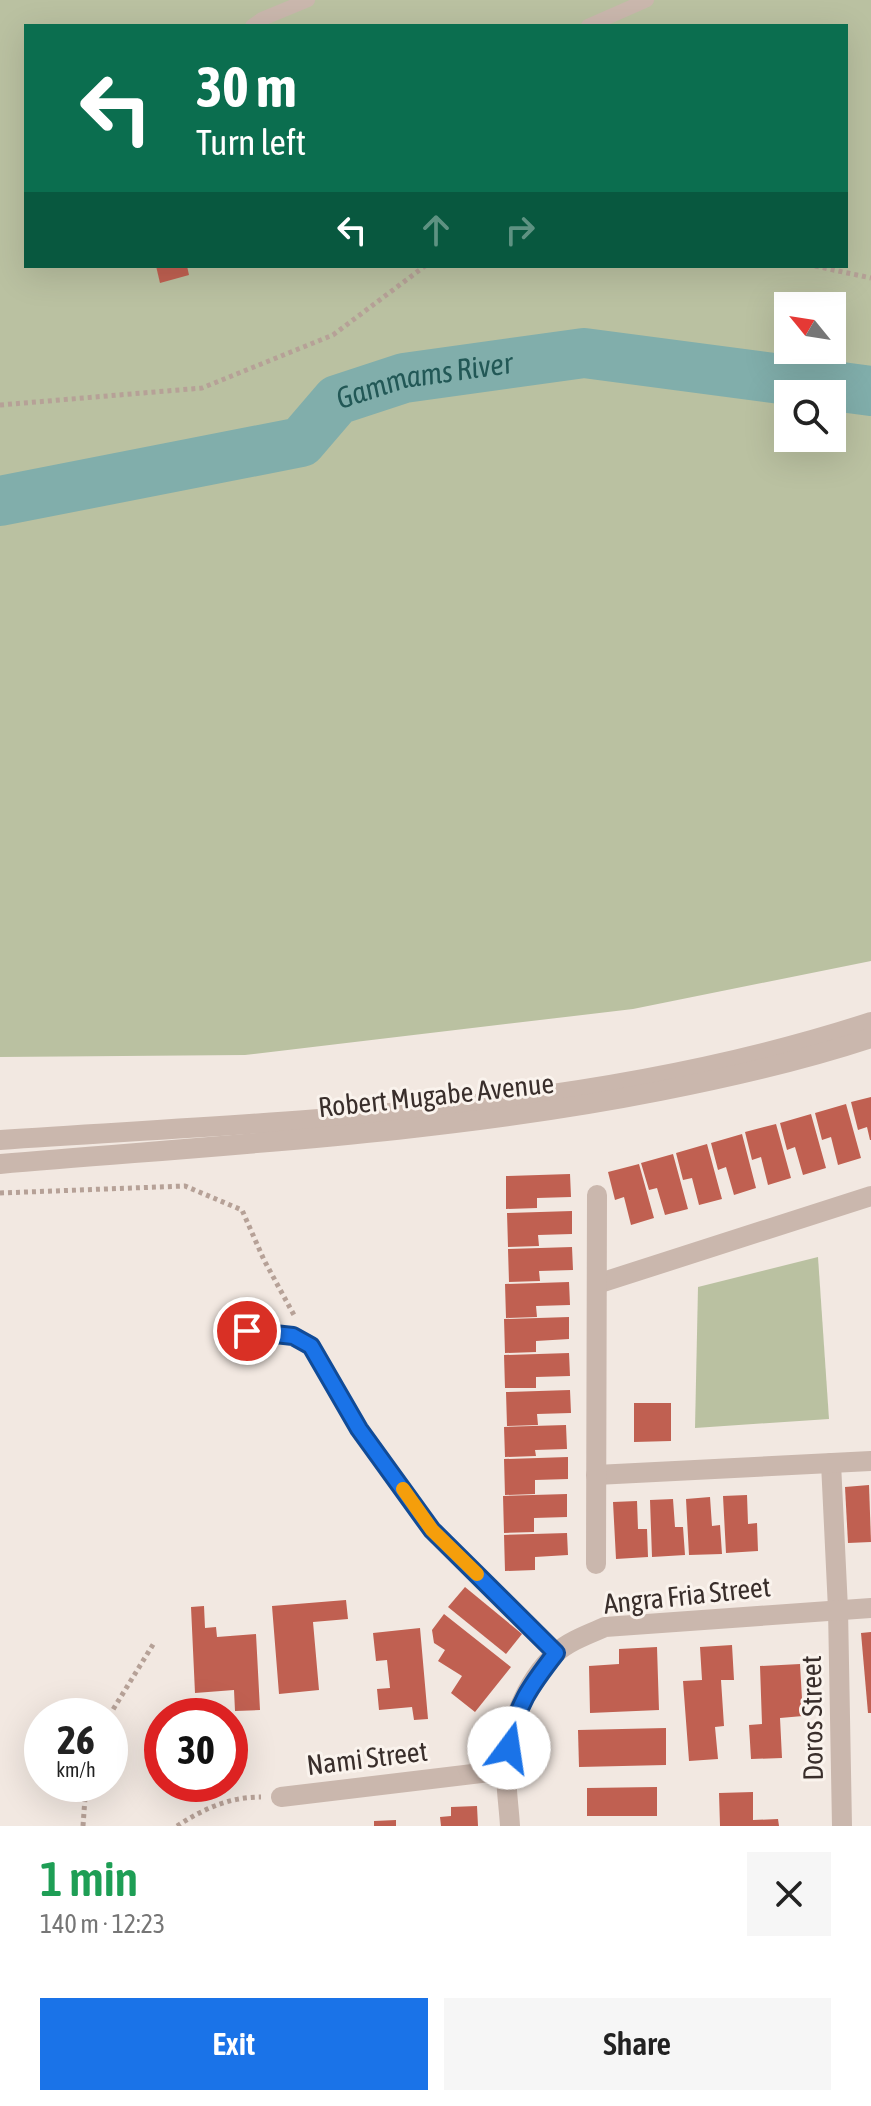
<!DOCTYPE html>
<html lang="en">
<head>
<meta charset="utf-8">
<style>
	body { margin:0; font-family:"Asap Condensed",sans-serif; background:#f6f6f6; color:#222; height:100vh; display:flex; flex-direction:column; font-size:30px; white-space:nowrap }
	* { box-sizing:border-box; margin:0 }
	p { font-size:26px; color:#767676 }
	.icon { flex:none; width:44px; height:44px; fill:none; stroke:currentColor; stroke-width:2; stroke-linecap:round; stroke-linejoin:round }
	.map { position:relative; height:1826px; overflow:hidden }
	.panel { display:flex; flex-direction:column; background:#fff; flex:1 }
	.panel>* { flex:none }
	.guide { position:absolute; left:24px; top:24px; width:824px; height:244px; border-radius:0px; box-shadow:0 8px 32px #0002; background:#0b6e4f; color:#fff; overflow:hidden }
	.needle { width:52px; rotate:300deg }
	.fabs { position:absolute; left:774px; top:292px; display:grid; gap:16px }
	.fabs a { display:grid; place-items:center; width:72px; height:72px; border-radius:0px; background:#fff; box-shadow:0 8px 32px #0002; font-size:40px }
	.speed { position:absolute; left:24px; top:1698px; display:flex; gap:16px; font-size:40px; font-weight:700; text-align:center }
	.speed>* { display:grid; place-content:center; width:104px; height:104px; border-radius:50%; background:#fff; box-shadow:0 8px 32px #0002; line-height:1 }
	.speed small { font-size:20px; font-weight:400 }
	.speed .limit { border:12px solid #d22; background:#fff; color:#111 }
	.pin { position:absolute; display:grid; place-items:center; width:68px; height:68px; color:#fff; margin:-34px; border:4px solid #fff; border-radius:50%; box-shadow:0 2px 8px #0007 }
	.me { position:absolute; width:88px; margin:-44px; rotate:14deg; stroke-linejoin:round; filter:drop-shadow(0 0 6px #0008) }
	.turn { display:flex; align-items:center; gap:28px; height:168px; padding:0 40px; font-size:36px }
	.turn .icon { width:104px; height:104px; stroke-width:2.5 }
	.turn b { display:block; font-size:56px; line-height:68px }
	.lanes { display:flex; align-items:center; height:76px; padding:0 40px; background:#0003; justify-content:center; gap:40px; direction:ltr }
	.lanes .off { opacity:.35 }
	.round { display:grid; place-items:center; flex:none; width:84px; height:84px; border-radius:0px; background:#f6f6f6 }
	.overview { display:flex; align-items:center; justify-content:space-between; height:136px; padding:0 40px }
	h1 { font-size:48px; font-weight:600; line-height:60px; color:#1e9e55 }
	.button { display:flex; gap:16px; margin-top:auto; padding:16px 40px }
	.button a { flex:1; height:92px; border-radius:0px; background:#1a73e8; color:#fff; font-size:32px; font-weight:600; line-height:92px; text-align:center }
	.button a+a { background:#f6f6f6; color:#222 }
	.map>svg:first-child { display:block }
	.green { fill:#bac1a1; fill-rule:evenodd }
	.lines { fill:none; stroke-linecap:round; stroke-linejoin:round }
	.river { stroke:#81aeab; stroke-width:50 }
	.building { fill:#c06051 }
	.path { stroke:#b6a197; stroke-width:5; stroke-dasharray:4 4; stroke-linecap:butt }
	.service { stroke:#cab7ad; stroke-width:14 }
	.minor { stroke:#cab7ad; stroke-width:20 }
	.tertiary { stroke:#cab7ad; stroke-width:20 }
	.route-casing { stroke:#114b97; stroke-width:20 }
	.route { stroke:#1a73e8; stroke-width:14 }
	.slow { stroke:#f59e0b; stroke-width:14 }
	.labels { text-anchor:middle; stroke-width:6; stroke-linejoin:round; paint-order:stroke }
	.street-label { font-size:28px; fill:#392e2b; stroke:#faf3ed }
	.water-label { font-size:30px; font-style:italic; fill:#225856; stroke:#faf3ed }
</style>
</head>
<body>
<div class="map">
<svg width="871" height="1826" viewBox="0 0 871 1826">
	<rect width="100%" height="100%" fill="#f2e8e1"/>
	<g class="green">
		<path d="M0,0H871V961L633,1009L245,1055L0,1057ZM26,26H846V266H26ZM788,306H832V350H788ZM788,394H832V438H788Z"/>
		<path d="M818,1257L829,1419L695,1428L698,1287Z"/>
	</g>
	<g class="lines">
		<path class="river" id="s1" d="M0,501L301,442L337,400L404,378L584,353L871,391"/>
	</g>
	<g class="building">
		<path d="M156,266H187L189,275L160,283Z"/>
		<path d="M871,1097V1140H870L867,1127L858,1130L851,1102Z"/>
		<path d="M846,1104L861,1158L838,1165L831,1137L822,1140L815,1113Z"/>
		<path d="M811,1114L826,1168L803,1175L795,1147L787,1150L780,1123Z"/>
		<path d="M776,1124L791,1178L768,1185L761,1157L752,1160L745,1132Z"/>
		<path d="M742,1134L756,1188L734,1195L726,1167L718,1170L711,1143Z"/>
		<path d="M707,1144L722,1199L699,1205L692,1178L683,1180L676,1153Z"/>
		<path d="M673,1154L688,1209L665,1215L657,1188L649,1190L641,1163Z"/>
		<path d="M639,1164L654,1218L631,1225L624,1197L615,1200L608,1172Z"/>
		<path d="M570,1174L571,1197L537,1198V1208L506,1209V1176Z"/>
		<path d="M572,1211V1234L538,1235L539,1246L508,1247L507,1213Z"/>
		<path d="M572,1247L573,1270L539,1271L540,1281L509,1282L508,1249Z"/>
		<path d="M569,1282L570,1305L536,1306L537,1317L506,1318L505,1284Z"/>
		<path d="M569,1317V1339L536,1341V1352L505,1353L504,1319Z"/>
		<path d="M569,1353L570,1376L536,1377V1388H505L504,1355Z"/>
		<path d="M570,1390L571,1413L537,1414L538,1425L507,1426L506,1392Z"/>
		<path d="M634,1403H671V1441L634,1442Z"/>
		<path d="M566,1425L567,1449L535,1450L536,1456L505,1457L504,1427Z"/>
		<path d="M568,1457V1479L535,1480V1494L505,1495L504,1459Z"/>
		<path d="M869,1485L871,1542L848,1543L845,1487Z"/>
		<path d="M567,1494V1517L534,1518V1532L504,1533L503,1496Z"/>
		<path d="M747,1495L748,1524L757,1523L758,1551L726,1553L723,1496Z"/>
		<path d="M710,1497L712,1526L720,1525L722,1554L689,1555L686,1499Z"/>
		<path d="M673,1499L675,1527H683L685,1555L652,1557L650,1500Z"/>
		<path d="M637,1501L638,1529H647L648,1557L616,1559L613,1502Z"/>
		<path d="M567,1533L568,1555L535,1557V1570L505,1571L504,1535Z"/>
		<path d="M465,1587L522,1634L506,1654L448,1607Z"/>
		<path d="M346,1600L348,1619L313,1622L319,1690L279,1694L272,1606Z"/>
		<path d="M204,1606L205,1628L216,1627L217,1637L256,1634L260,1710L235,1711L234,1690L195,1693L191,1607Z"/>
		<path d="M444,1614L511,1667L475,1712L451,1693L462,1676L438,1661L445,1650L434,1643L432,1630Z"/>
		<path d="M420,1628L428,1719L414,1720L412,1707L379,1710L377,1689L390,1688L387,1660L376,1661L373,1633Z"/>
		<path d="M871,1632V1713H868L861,1633Z"/>
		<path d="M732,1645L734,1680H721L724,1726L715,1727L718,1759L689,1761L683,1681L702,1680L700,1647Z"/>
		<path d="M657,1647L659,1710L590,1713L589,1666L619,1664V1649Z"/>
		<path d="M800,1664L803,1716L780,1718L782,1758L751,1759L749,1725L762,1724L760,1666Z"/>
		<path d="M666,1728V1765L579,1767L578,1730Z"/>
		<path d="M657,1787V1816H587V1788Z"/>
		<path d="M753,1792V1820L778,1819L779,1826H720L719,1793Z"/>
		<path d="M477,1806L478,1826H441L440,1817L451,1816V1807Z"/>
		<path d="M396,1820V1826H374V1821Z"/>
	</g>
	<g class="lines">
		<g class="path">
			<path d="M815,266L871,278"/>
			<path d="M0,405L202,388L333,335L425,266"/>
			<path d="M0,1193L185,1186L242,1210L264,1260L295,1317"/>
			<path d="M109,1716L154,1643"/>
			<path d="M83,1826L86,1784"/>
			<path d="M177,1826C203,1809 229,1797 261,1797"/>
		</g>
		<g class="service">
			<path d="M252,26L262,19L308,0"/>
			<path d="M588,26L647,0"/>
			<path d="M224,1329L293,1336L311,1346L359,1429L432,1530L556,1653"/>
		</g>
		<g class="minor">
			<path d="M597,1284L871,1196"/>
			<path d="M831,1463L838,1609L842,1826"/>
			<path d="M596,1475L871,1461"/>
			<path d="M596,1564L597,1195"/>
			<path d="M281,1797L506,1770"/>
			<path d="M510,1826C509,1808 506,1789 506,1770C508,1728 524,1683 556,1653C569,1641 589,1634 605,1627L871,1608"/>
		</g>
		<g class="tertiary">
			<path d="M0,1140C293,1120 589,1114 871,1022"/>
			<path d="M0,1164C220,1145 443,1134 660,1091C731,1077 802,1061 871,1038"/>
		</g>
	</g>
	<g class="lines">
		<defs>
			<path id="route" d="M247,1331L293,1336L311,1346L359,1429L432,1530L556,1653C531,1685 515,1707 509,1748"/>
		</defs>
		<use href="#route" class="route-casing"/>
		<use href="#route" class="route"/>
		<path class="slow" d="M403,1489L432,1530L477,1574"/>
	</g>
	<g class="labels">
		<g class="street-label">
			<text transform="translate(436 1095) rotate(-6)" y="10">Robert Mugabe Avenue</text>
			<text transform="translate(687 1595) rotate(-6)" y="10">Angra Fria Street</text>
			<text transform="translate(812 1718) rotate(-91)" y="10">Doros Street</text>
			<text transform="translate(367 1758) rotate(-7)" y="10">Nami Street</text>
		</g>
		<g class="water-label">
			<text dy="10" stroke="none"><textPath href="#s1" startOffset="452">Gammams River</textPath></text>
		</g>
	</g>
</svg>
<div class="fabs">
<a><svg class="needle" viewBox="-14 -14 28 28"><path d="M0-13l5 13h-10z" fill="#e53935"/><path d="M0 13l5-13h-10z" fill="#767676"/></svg></a>
<a><svg class="icon" aria-label="search" viewBox="0 0 24 24"><circle cx="10" cy="10" r="6"/><path d="M15 15l6 6"/></svg></a>
</div>
<div class="speed"><div>26<small>km/h</small></div><div class="limit">30</div></div>
<div class="pin" style="left:247px;top:1331px;background:#d93025"><svg class="icon" aria-label="arrive" viewBox="0 0 24 24"><path d="M6 21V4h12l-3 4 3 4H6"/></svg></div>
<svg class="me" style="left:509px;top:1748px" viewBox="-20 -20 40 40"><circle r="19" fill="#fff"/><path d="M0-13L10 11 0 6-10 11z" fill="#1a73e8"/></svg>
<div class="guide">
<div class="turn"><svg class="icon" aria-label="left" viewBox="0 0 24 24"><path d="M17 20v-9H6M10 6l-5 5 5 5"/></svg><div><b>30 m</b>Turn left</div></div>
<div class="lanes"><svg class="icon" aria-label="left" viewBox="0 0 24 24"><path d="M17 20v-9H6M10 6l-5 5 5 5"/></svg><svg class="icon off" aria-label="ahead" viewBox="0 0 24 24"><path d="M12 20V5M6 11l6-6 6 6"/></svg><svg class="icon off" aria-label="right" viewBox="0 0 24 24"><path d="M7 20v-9h11M14 6l5 5-5 5"/></svg></div>
</div>
</div>
<section class="panel">
<div class="overview"><div><h1>1 min</h1><p>140 m · 12:23</p></div><a class="round"><svg class="icon" aria-label="close" viewBox="0 0 24 24"><path d="M6 6l12 12M18 6L6 18"/></svg></a></div>
<div class="button"><a>Exit</a><a>Share</a></div>
</section>
</body>
</html>
